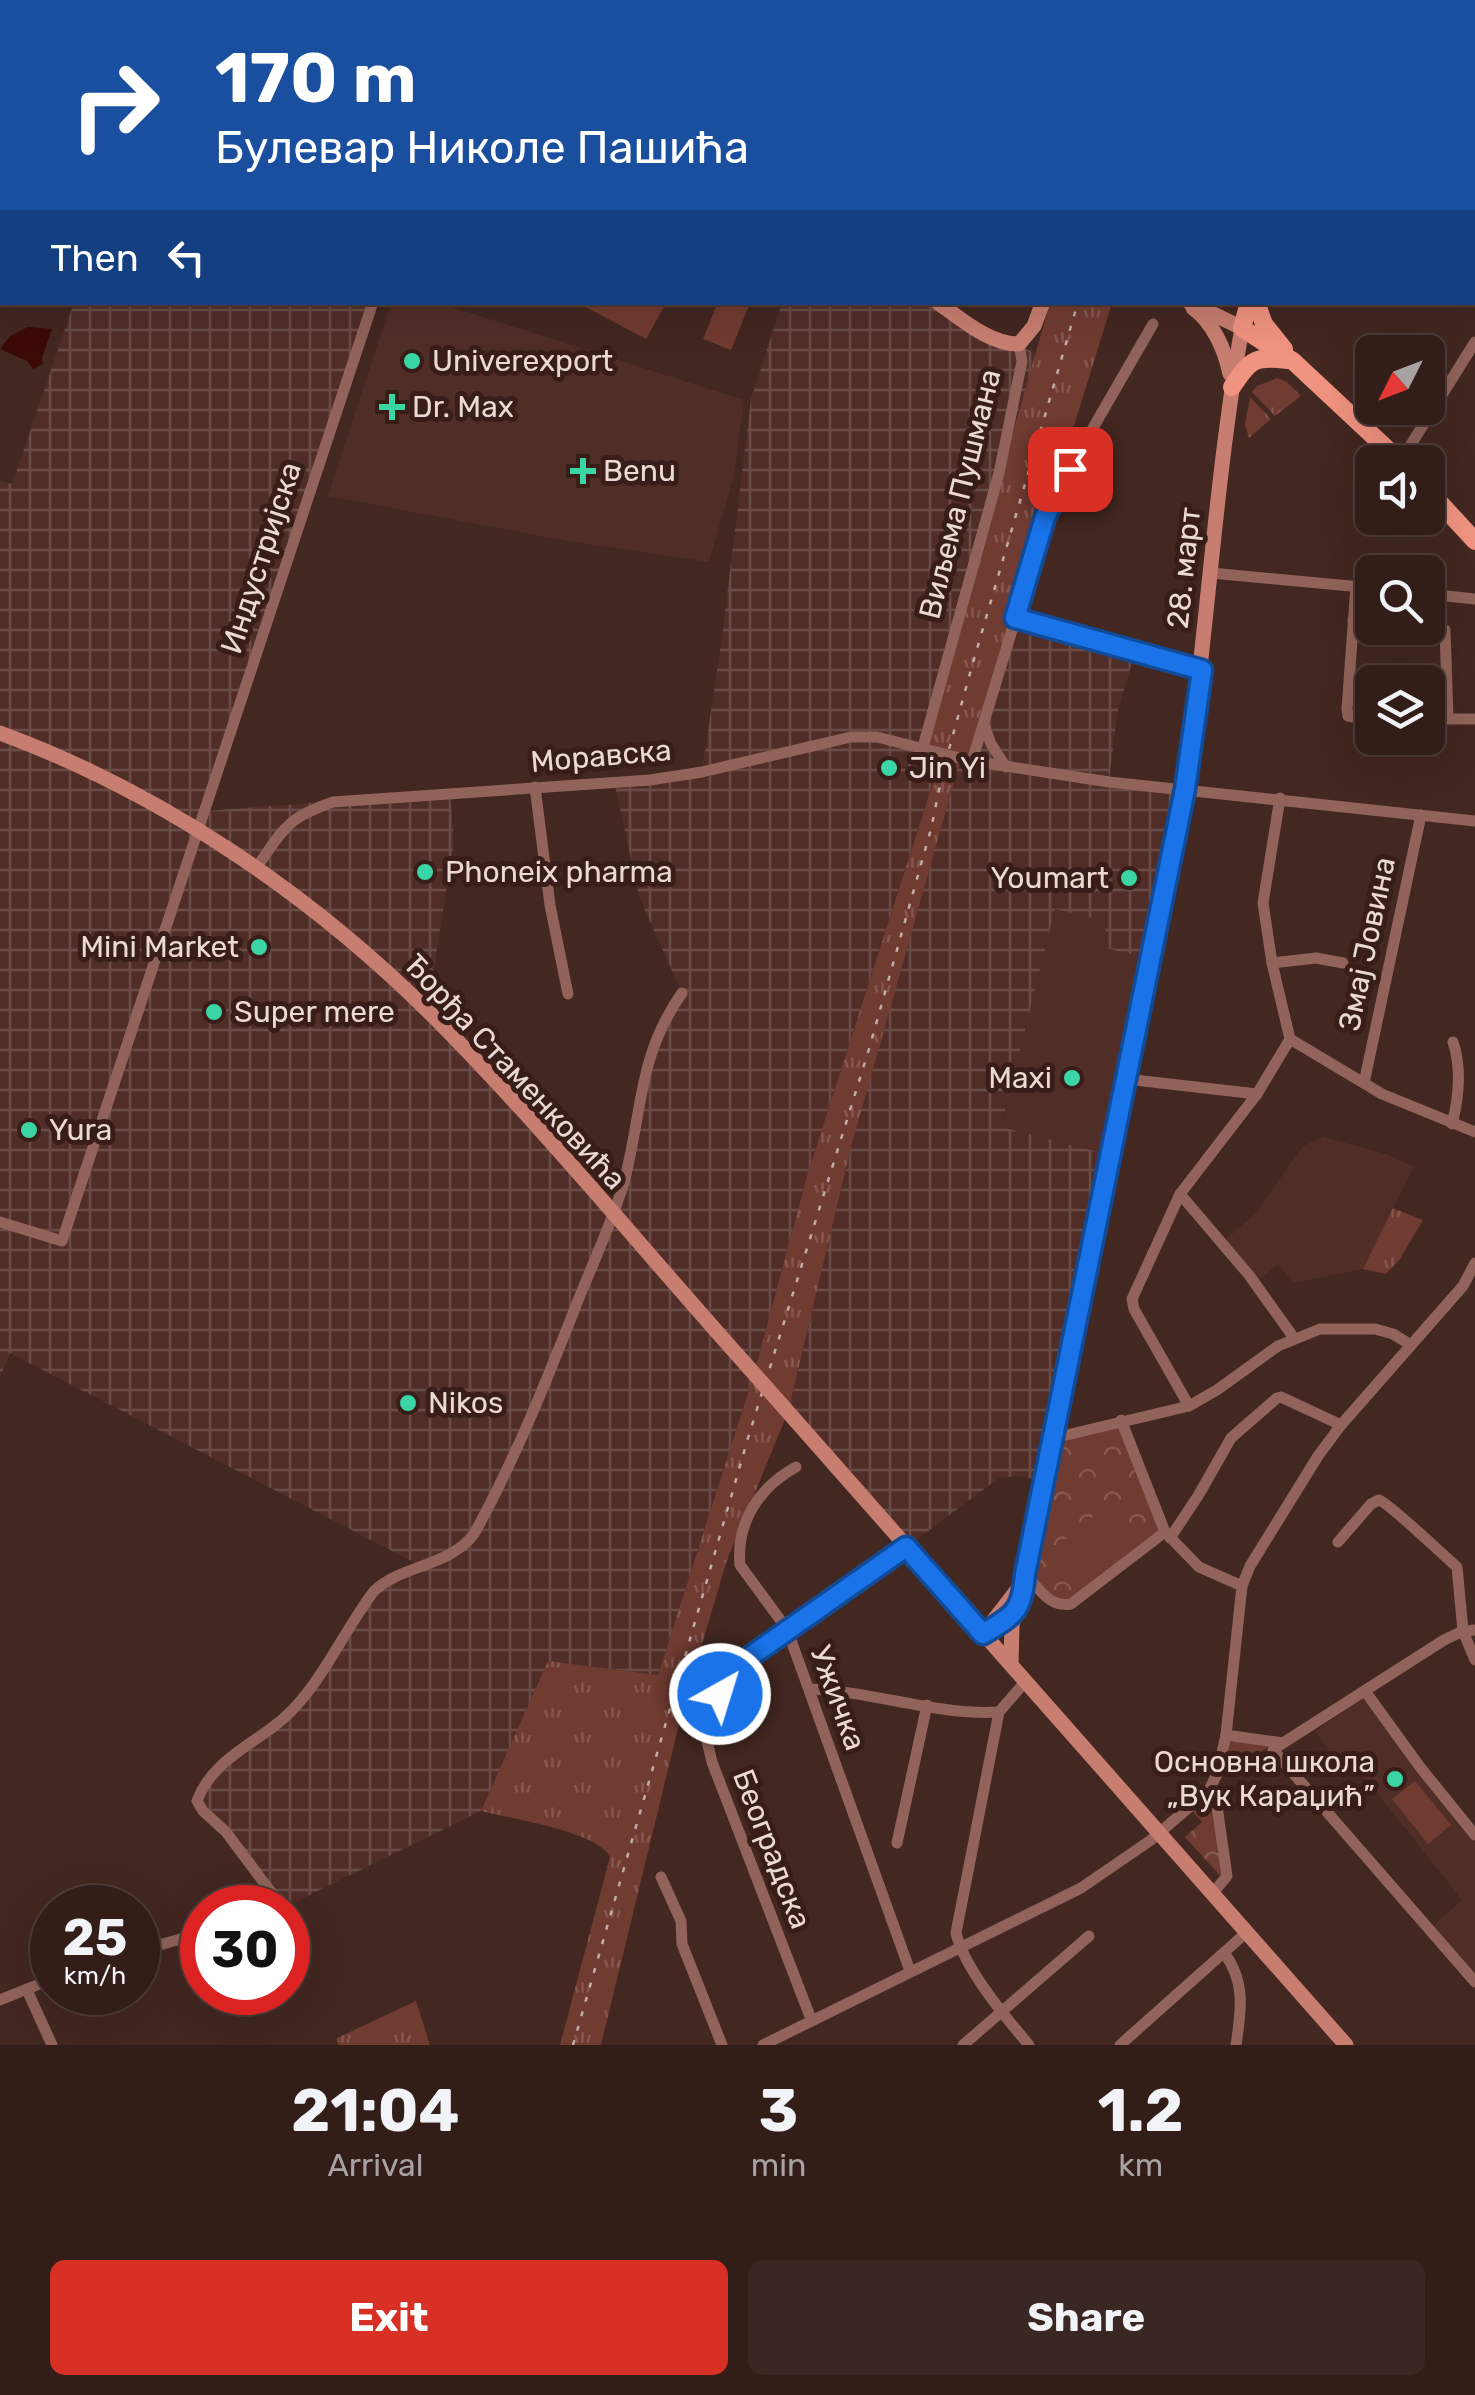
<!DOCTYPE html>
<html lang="en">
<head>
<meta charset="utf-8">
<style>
	body { margin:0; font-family:Rubik,sans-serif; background:#3a2622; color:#f1f3f6; height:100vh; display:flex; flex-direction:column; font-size:38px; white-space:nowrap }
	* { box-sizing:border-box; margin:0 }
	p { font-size:32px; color:#a8a2a2 }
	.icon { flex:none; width:55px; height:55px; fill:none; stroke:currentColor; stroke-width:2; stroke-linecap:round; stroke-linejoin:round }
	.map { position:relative; height:2045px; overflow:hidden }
	.drawer { display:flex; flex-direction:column; background:#321d19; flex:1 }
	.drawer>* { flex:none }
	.hud { position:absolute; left:0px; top:0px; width:1475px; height:305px; box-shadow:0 10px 40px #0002,0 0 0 2px #4d3b38; background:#1a4fa0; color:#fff; overflow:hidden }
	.needle { width:65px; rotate:228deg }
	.tools { position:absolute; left:1355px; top:335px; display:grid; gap:20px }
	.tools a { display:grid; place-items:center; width:90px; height:90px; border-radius:15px; background:#321d19; box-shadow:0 10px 40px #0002,0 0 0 2px #4d3b38; font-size:50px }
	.speed { position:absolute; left:30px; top:1885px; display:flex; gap:20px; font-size:50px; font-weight:700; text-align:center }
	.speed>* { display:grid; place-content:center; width:130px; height:130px; border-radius:50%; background:#321d19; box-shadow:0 10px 40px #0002,0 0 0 2px #4d3b38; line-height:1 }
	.speed small { font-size:25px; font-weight:400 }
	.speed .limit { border:15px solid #d22; background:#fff; color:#111 }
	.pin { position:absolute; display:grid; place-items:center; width:85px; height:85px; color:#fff; margin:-42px; border-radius:20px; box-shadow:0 5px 15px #0006 }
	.me { position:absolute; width:110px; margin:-55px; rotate:39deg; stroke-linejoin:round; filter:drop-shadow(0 0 8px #0008) }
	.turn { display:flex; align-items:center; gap:35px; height:210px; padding:0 50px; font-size:45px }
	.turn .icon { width:130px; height:130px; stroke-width:2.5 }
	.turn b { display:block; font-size:70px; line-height:85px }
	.then { display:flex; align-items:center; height:95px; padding:0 50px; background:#0003; gap:20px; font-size:38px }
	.eta { display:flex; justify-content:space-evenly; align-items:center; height:170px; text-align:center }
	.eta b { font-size:60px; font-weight:700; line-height:70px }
	.primary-button { display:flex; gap:20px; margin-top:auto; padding:20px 50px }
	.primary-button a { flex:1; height:115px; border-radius:15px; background:#d93025; color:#fff; font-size:40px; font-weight:700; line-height:115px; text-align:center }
	.primary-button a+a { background:#3a2622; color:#f1f3f6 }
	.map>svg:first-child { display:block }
	.built { fill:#512d28 }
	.industrial { fill:url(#industrial-grid) }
	.grass { fill:url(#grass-tufts) }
	.park { fill:url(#park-crowns) }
	.pitch { fill:#703b31 }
	.water { fill:#3b0a04 }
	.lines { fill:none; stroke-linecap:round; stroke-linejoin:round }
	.street { stroke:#91635a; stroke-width:11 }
	.secondary { stroke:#c77e70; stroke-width:15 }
	.primary { stroke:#f19381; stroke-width:18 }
	.rail { stroke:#c3ada8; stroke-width:2.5; stroke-dasharray:5 10; stroke-linecap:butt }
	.secondary-bridge { stroke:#c77e70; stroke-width:15 }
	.route-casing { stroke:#114b97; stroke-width:25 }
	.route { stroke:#1a73e8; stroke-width:18 }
	.poi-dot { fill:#3ad4a5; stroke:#381d18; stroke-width:4 }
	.labels { text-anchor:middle; stroke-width:10; stroke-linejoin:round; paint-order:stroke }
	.poi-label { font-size:30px; fill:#ecd8d4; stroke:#381d18; text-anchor:start }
	.street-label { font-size:30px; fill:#ecd8d4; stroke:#381d18 }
</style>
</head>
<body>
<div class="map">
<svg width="1475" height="2045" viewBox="0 0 1475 2045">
	<defs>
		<pattern id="industrial-grid" width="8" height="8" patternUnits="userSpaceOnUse" patternTransform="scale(2.5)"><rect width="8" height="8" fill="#512d28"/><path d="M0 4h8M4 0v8" fill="none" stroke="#6a4b46"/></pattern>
		<pattern id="grass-tufts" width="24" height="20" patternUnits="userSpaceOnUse" patternTransform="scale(2.5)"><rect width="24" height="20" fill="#703b31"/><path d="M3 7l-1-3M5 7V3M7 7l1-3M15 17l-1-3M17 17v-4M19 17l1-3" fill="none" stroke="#85574e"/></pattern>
		<pattern id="park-crowns" width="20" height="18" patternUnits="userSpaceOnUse" patternTransform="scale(2.5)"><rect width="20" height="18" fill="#703b31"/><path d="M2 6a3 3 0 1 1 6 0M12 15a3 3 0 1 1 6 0" fill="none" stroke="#85574e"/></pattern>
	</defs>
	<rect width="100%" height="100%" fill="#432721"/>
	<g class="built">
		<path d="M391,303H439L744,400L734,475L709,562L568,541L328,496Z"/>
		<path d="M1055,909L1108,922L1102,947L1149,959L1110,1155L1001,1128Z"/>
		<path d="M1324,1137L1386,1154L1414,1167L1363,1269L1294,1283L1278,1264L1255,1283L1223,1242L1256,1213L1303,1146Z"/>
		<path d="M1367,1696L1475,1842V1976L1433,1926L1462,1900L1386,1804L1343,1755L1330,1753L1315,1731Z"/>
	</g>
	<g class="industrial">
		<path d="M349,0H747L746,2Z"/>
		<path d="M945,0H1136V2Z"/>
		<path d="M74,303H370L205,811L450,792L454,843L427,1011L612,1214L640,1088L682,993L640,899L614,782L702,771L722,637L751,399L782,303H937L1012,344L1037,353L999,473L923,747L938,766L807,1176L754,1374L658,1675L549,1661L481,1811L285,1907L203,1811L201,1790L307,1691L374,1591L421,1566L10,1353L0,1377V481L12,484Z"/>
		<path d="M1015,618L1134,655L1117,714L1109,782L1185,789L1149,959L1102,947L1107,922L1055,909L1001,1127L1110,1155L1046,1481L1017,1476L999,1478L907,1547L788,1412L851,1147L915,914L961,756Z"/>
	</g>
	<g class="grass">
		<path d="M163,0H349L352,2H162Z"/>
		<path d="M1050,303H1112L971,759L961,757L851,1147L788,1412L726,1563L682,1712L601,2045H560L610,1857C597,1831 511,1819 481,1811L548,1661L658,1675L754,1374L807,1176L938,767L923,747Z"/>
		<path d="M1277,378L1287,382L1301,396L1275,416L1252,392L1257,386Z"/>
		<path d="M1250,397L1271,419L1249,438L1245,424Z"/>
		<path d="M1393,1208L1423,1220L1400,1259L1386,1274L1363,1269Z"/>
		<path d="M1230,1741L1270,1746L1222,1776Z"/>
		<path d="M416,2001L430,2045H338L337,2038Z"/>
	</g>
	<g class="park">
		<path d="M1121,1420L1165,1532L1061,1606L1025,1574L1054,1438Z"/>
		<path d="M1207,1799L1212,1809L1223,1879L1185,1837L1202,1822L1193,1812Z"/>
	</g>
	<g class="pitch">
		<path d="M718,302L750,303L731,350L703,339Z"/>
		<path d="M578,303L666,302V303L646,339Z"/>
		<path d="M1103,1508L1131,1541L1078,1584L1051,1551Z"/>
		<path d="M1415,1781L1451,1825L1428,1844L1392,1799Z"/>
	</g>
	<path class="water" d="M28,327L52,329L42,358L43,364L33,369L27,361L0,349L10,336Z"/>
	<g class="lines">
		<g class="street">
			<path d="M1449,0L1453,2"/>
			<path d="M607,2L609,0"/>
			<path d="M1472,17L1475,19"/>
			<path d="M1472,140L1475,141"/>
			<path d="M1400,462L1475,342"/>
			<path d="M1211,573L1372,588"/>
			<path d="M1356,586L1347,709L1348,716L1372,720"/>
			<path d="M1428,594L1475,599"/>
			<path d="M1015,618L1202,670"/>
			<path d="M1353,620L1372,622"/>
			<path d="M1428,626L1445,630L1448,718"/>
			<path d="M1428,719H1475"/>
			<path d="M985,727L991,744L1006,767"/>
			<path d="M923,747L999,473L1022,361L1019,344"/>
			<path d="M972,761L1052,499L1153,324"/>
			<path d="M535,787L550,905L568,994"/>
			<path d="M1280,798L1263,903L1272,963L1290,1039L1382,1094L1475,1132"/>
			<path d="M256,868C284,829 286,818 333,802L650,780L702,772L851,737H877L972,761L1109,782L1475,821"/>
			<path d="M1272,963L1316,958L1343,963"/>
			<path d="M1126,1079L1257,1094"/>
			<path d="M1364,1083L1421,815"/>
			<path d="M1452,1124C1459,1097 1462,1069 1453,1042"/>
			<path d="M1180,1194L1249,1275L1294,1338"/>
			<path d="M0,1222L62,1241L373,302"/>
			<path d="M1189,1406L1134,1309L1132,1299L1180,1194L1257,1094L1290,1039"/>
			<path d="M1121,1420L1165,1532L1199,1567L1242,1586"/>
			<path d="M1054,1438L1189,1406L1217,1390L1278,1346L1320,1329H1375L1393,1334L1411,1345"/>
			<path d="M796,1467C759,1487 736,1523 740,1565L787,1629L910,1971"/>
			<path d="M1170,1538L1198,1496L1231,1438L1277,1398L1281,1397L1341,1425"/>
			<path d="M1338,1542L1371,1504L1379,1500C1389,1503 1444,1556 1457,1567L1463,1631L1475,1660"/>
			<path d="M1025,1574C1039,1588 1049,1608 1071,1604L1165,1532"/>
			<path d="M1026,1681L999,1712L956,1933C964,1968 1006,2018 1029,2045"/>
			<path d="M809,1689C871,1691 939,1716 999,1712"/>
			<path d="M1365,1691L1420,1767L1475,1835"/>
			<path d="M1226,1735L1283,1743L1444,1640L1463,1631L1475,1630"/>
			<path d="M1283,1743L1273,1750L1475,1982"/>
			<path d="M1209,1790L1217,1806L1227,1876L1213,1893"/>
			<path d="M897,1843L927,1705"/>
			<path d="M661,1877L681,1921L682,1944L722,2045"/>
			<path d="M283,1908L226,1832L203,1811L197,1801C210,1765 245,1748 273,1727C318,1694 341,1634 374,1591C403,1564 449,1567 474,1534C515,1460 546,1382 577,1303C593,1263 612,1223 624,1182C643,1111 637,1057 682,993"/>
			<path d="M138,1951L202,1933"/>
			<path d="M1224,1953C1246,1981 1241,2012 1236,2045"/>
			<path d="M27,1990L52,2045"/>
			<path d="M0,2000L52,1979"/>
			<path d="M811,2019L712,1762L706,1737L708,1723L736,1667L907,1547"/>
			<path d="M763,2045L1081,1888L1151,1840L1209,1790L1217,1774L1226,1735L1242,1586L1250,1566L1318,1456L1341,1425L1463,1286L1475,1263"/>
			<path d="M963,2045L1089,1936"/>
			<path d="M1120,2045L1247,1932"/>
		</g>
		<g class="secondary">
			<path d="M945,0L948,2"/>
			<path d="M937,302C960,318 990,345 1019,344L1034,326L1043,302"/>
			<path d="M1193,308C1213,322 1225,350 1230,374"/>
			<path d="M0,733C160,792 309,893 430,1013C543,1126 644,1251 750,1369"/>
			<path d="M796,1421L1346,2045"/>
			<path d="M983,1634L1021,1585"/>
			<path d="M1011,1664L1012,1624L1024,1595L1025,1574L1185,789C1207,636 1215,480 1242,328L1189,302"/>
		</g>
		<g class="primary">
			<path d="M1316,2V0"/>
			<path d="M1249,302L1242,328L1293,361L1401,462"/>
			<path d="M1256,302L1264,324L1284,349"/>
			<path d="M1232,387C1251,359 1254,356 1288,360"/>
			<path d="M1428,490L1475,541"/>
		</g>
		<g class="rail">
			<path d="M1168,2V0"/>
			<path d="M573,2045L748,1438L869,1049L931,829L943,771L972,666L1078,302"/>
		</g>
		<path class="secondary-bridge" d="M750,1369L796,1421"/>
	</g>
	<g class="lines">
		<defs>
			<path id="route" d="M720,1694L741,1663L906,1547L983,1634C1014,1615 1022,1612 1025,1574L1185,789L1202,670L1015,618L1045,517L1070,469"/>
		</defs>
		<use href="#route" class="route-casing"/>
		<use href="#route" class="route"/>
	</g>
	<g class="poi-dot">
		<circle cx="412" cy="361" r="10"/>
		<path d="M387 392h10v10h10v10h-10v10h-10v-10h-10v-10h10z"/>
		<path d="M578 456h10v10h10v10h-10v10h-10v-10h-10v-10h10z"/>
		<circle cx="889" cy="768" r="10"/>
		<circle cx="425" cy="872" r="10"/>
		<circle cx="1129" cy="878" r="10"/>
		<circle cx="259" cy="947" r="10"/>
		<circle cx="214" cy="1012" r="10"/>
		<circle cx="1072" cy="1078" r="10"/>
		<circle cx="29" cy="1130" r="10"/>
		<circle cx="408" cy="1403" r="10"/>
		<circle cx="1395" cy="1779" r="10"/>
	</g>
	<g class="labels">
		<g class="poi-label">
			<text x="432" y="371">Univerexport</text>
			<text x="412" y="417">Dr. Max</text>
			<text x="603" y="481">Benu</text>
			<text x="909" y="778">Jin Yi</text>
			<text x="445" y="882">Phoneix pharma</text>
			<text x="1109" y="888" text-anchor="end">Youmart</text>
			<text x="239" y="957" text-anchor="end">Mini Market</text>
			<text x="234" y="1022">Super mere</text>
			<text x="1052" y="1088" text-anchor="end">Maxi</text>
			<text x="49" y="1140">Yura</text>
			<text x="428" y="1413">Nikos</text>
			<text x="1375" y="1772" text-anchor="end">Основна школа<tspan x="1375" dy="34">„Вук Караџић”</tspan></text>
		</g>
		<g class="street-label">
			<text transform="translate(960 494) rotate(-76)" y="10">Виљема Пушмана</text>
			<text transform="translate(261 558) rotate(-72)" y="10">Индустријска</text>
			<text transform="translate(1184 568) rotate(-84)" y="10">28. март</text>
			<text transform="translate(601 756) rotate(-5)" y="10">Моравска</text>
			<text transform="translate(1367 944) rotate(-78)" y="10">Змај Јовина</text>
			<text transform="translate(515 1072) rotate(47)" y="10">Ђорђа Стаменковића</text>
			<text transform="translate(838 1698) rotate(70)" y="10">Ужичка</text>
			<text transform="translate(772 1849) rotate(69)" y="10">Београдска</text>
		</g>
	</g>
</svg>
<div class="tools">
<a><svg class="needle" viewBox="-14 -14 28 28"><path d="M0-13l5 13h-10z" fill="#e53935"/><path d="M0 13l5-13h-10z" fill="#a8a2a2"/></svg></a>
<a><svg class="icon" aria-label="sound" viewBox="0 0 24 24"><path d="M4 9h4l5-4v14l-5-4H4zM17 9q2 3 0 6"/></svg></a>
<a><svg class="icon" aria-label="search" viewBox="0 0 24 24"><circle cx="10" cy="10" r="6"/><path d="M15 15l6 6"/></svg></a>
<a><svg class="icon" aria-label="layers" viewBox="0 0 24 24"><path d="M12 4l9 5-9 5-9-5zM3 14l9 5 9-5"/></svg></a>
</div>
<div class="speed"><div>25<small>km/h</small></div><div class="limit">30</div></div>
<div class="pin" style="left:1070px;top:469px;background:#d93025"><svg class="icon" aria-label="arrive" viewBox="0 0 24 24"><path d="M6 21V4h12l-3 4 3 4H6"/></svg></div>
<svg class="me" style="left:720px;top:1694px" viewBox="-20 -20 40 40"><circle r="17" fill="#1a73e8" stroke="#fff" stroke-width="3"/><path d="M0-11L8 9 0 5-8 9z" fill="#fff"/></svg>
<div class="hud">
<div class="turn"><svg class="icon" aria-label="right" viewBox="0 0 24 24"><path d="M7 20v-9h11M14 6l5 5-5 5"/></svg><div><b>170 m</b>Булевар Николе Пашића</div></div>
<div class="then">Then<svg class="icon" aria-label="left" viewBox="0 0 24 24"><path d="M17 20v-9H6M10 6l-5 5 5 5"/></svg></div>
</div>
</div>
<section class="drawer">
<div class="eta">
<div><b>21:04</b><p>Arrival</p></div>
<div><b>3</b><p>min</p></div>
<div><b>1.2</b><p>km</p></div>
</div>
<div class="primary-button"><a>Exit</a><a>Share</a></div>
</section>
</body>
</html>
